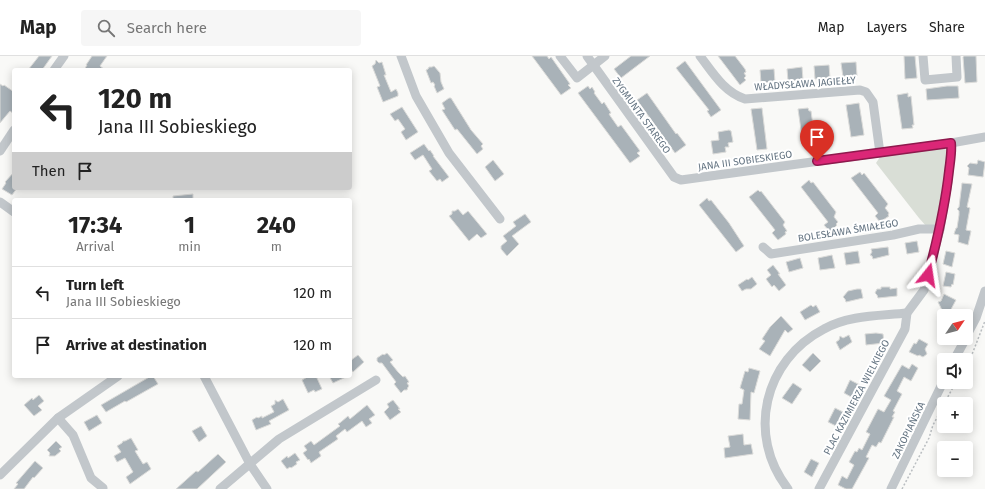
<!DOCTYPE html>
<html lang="en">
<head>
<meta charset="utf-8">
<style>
	body { margin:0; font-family:"Fira Sans",sans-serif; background:#f6f6f6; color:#222; height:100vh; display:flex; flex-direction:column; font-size:15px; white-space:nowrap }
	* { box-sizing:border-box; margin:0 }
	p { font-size:13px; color:#767676 }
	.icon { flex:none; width:22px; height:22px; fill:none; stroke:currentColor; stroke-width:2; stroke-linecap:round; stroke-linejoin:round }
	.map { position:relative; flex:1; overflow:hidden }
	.details { position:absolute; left:12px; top:142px; width:340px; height:180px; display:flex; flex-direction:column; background:#fff; border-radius:4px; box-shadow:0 2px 10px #0003 }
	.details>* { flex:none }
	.banner { position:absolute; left:12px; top:12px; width:340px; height:122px; border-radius:4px; box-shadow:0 2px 10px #0003; background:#fff; color:#222; overflow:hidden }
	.needle { width:26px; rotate:55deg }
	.buttons { position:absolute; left:937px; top:253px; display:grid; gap:8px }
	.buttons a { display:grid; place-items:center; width:36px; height:36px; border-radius:4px; background:#fff; box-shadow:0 2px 10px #0003; font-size:20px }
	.pin { position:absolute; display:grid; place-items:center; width:34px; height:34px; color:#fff; margin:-41px -17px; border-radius:50% 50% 50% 0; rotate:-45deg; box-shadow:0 0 4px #0007 }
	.pin .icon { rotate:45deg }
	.me { position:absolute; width:44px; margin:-22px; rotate:15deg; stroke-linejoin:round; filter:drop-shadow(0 0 3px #0008) }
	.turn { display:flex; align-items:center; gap:14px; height:84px; padding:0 20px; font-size:18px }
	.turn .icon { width:52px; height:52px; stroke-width:2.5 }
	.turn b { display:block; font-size:28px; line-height:34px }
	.then { display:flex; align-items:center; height:38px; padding:0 20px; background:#0003; gap:8px; font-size:15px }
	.eta { display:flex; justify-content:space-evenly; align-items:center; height:68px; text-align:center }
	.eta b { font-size:24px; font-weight:700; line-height:28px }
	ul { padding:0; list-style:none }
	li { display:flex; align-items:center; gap:12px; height:52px; padding:0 20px; border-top:1px solid #e0e0e0 }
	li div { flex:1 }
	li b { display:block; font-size:15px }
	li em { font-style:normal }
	header { display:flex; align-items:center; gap:24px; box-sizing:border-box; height:56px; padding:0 20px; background:#fff; border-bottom:1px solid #e0e0e0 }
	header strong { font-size:19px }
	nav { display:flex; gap:22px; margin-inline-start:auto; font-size:14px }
	.search { width:280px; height:36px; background:#f6f6f6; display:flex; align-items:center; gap:10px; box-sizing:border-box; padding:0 14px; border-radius:4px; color:#767676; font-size:15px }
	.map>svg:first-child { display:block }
	.green { fill:#d9ded6 }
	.building { fill:#a9b2b8; stroke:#dbdbd9 }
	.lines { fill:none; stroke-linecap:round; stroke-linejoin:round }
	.path { stroke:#babec1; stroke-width:1.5; stroke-dasharray:2 2; stroke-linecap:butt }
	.minor { stroke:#c2c7cb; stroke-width:9 }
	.route-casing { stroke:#8e194d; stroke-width:10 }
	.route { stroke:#db2777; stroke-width:7 }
	.labels { text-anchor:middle; stroke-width:4; stroke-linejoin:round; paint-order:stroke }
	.street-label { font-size:10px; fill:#647482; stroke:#fff }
</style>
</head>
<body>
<header>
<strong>Map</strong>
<div class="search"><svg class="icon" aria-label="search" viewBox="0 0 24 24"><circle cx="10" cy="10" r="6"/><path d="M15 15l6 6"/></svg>Search here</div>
<nav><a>Map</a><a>Layers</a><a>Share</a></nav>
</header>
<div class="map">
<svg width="985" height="433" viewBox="0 0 985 433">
	<rect width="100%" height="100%" fill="#f9f9f7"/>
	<path class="green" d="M944,92L948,96L936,171H927L919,162L876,107L880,101Z"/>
	<g class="building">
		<path d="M39,0H52L42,14H28Z"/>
		<path d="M92,0H107L100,10L105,14H84L87,9H86Z"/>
		<path d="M532,0H547L549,3L551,1L570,28L568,29L571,32L561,39Z"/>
		<path d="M631,0H650L621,22L614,13Z"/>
		<path d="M718,0H735L745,13L746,16L744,17L746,20L744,22L746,24L740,29Z"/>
		<path d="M904,0H915L917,22L905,23Z"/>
		<path d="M964,0H976L977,26L965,27L963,1Z"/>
		<path d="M376,4L379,7L382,6L386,19H384L391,36L396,33L398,37V40L383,46L377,31L380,30L372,10L375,8Z"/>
		<path d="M685,5L721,54L711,61L707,55L709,54L676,12Z"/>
		<path d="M856,6L857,20L843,21L841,7Z"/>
		<path d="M829,9L830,22L815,23L814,10Z"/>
		<path d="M434,10L440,17L441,26L444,33L437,37L434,30L435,29L433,26L431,27L426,14L428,13L429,11H432Z"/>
		<path d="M802,11L803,24L788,25L787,13Z"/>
		<path d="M774,13L775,26L761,27L760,14Z"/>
		<path d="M0,28L3,30L4,29L14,36V58L10,55L0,67Z"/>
		<path d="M588,30L590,33L592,31L595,36L594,37L602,48L604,46L611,57L609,58L611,61L618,71L621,69L640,95L637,97L640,100L630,107L578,37Z"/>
		<path d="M947,30H958L959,42L927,44L926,33Z"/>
		<path d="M647,37L676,78L677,77L686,89L675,97L637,44Z"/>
		<path d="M908,37V41L911,40L914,69H912L913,72L902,73L897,39Z"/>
		<path d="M449,42H451L471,74L483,88L481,90L483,93L477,98L457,73L455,74L442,54L445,53L442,47Z"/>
		<path d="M859,47L864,79L851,81L846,49Z"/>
		<path d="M402,51L418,76L406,84L401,76L405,73L398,63L395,65L390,58Z"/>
		<path d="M762,52L767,93L757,94L751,53Z"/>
		<path d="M808,52L809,55H811L815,84L813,85V86L803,88L798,53Z"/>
		<path d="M729,74L731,75L733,86L728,87L729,91H725L726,96L713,98L711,85L719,84L718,76Z"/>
		<path d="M424,88L429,95L430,94L434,100H433L449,121L442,126L440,123L437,125L429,115L432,113L423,99L415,104L410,97Z"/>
		<path d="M493,104L504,118L495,125L485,111Z"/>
		<path d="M978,104L985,106L983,121L968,119L969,112L967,110L970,107L977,108Z"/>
		<path d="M14,116V132H17L12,139L2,133L6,127L5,126Z"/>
		<path d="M860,116L862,119L864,117L888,148L885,152L889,157L888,159L889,160L880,166L875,160L878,157L851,122Z"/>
		<path d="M809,124L811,127L813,126L836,156L834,161L838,166L836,168L837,169L830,176L824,169L828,166L801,131Z"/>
		<path d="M962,127L972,128L967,151L970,152L966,174L971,175L968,189L958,186L959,179L954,178L956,172H957L959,159V155L957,153L959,151Z"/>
		<path d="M758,134L760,136L761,135L785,166L783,169L787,175L785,176L786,178L778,184L772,177L775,174L749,141Z"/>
		<path d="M193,138V144H173V140Z"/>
		<path d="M707,142L709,145L711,144L729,167L744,190L736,196L699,149Z"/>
		<path d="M458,153L463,159L468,155L487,178L481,182L477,178L469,185L449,160L452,158V155H455Z"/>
		<path d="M525,158L531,166L512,180L519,188L507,200L501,193V190L507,185L503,180L516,170L513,166Z"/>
		<path d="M917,185L919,196L907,198L905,187Z"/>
		<path d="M888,191L889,199L873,203L872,200L870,199L872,196L871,193Z"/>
		<path d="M858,195L860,207L846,209L844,197Z"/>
		<path d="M946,195L955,197L952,211L943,208Z"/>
		<path d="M832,199L835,212L820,214L818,202Z"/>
		<path d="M800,202L803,212L789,216L786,206Z"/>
		<path d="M773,209L780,218H778L786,229L779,235L774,229L772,231L766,223L771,219L767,214Z"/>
		<path d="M946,216L955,218L953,229L952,228L951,231L943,230Z"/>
		<path d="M752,221L757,228L751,233H746L742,235L738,229L747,223L748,224Z"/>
		<path d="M881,231H890V233L897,232V240L878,242L877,239L875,237L877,233H881Z"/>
		<path d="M857,233H861L863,242L846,246L845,243L843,241L848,235Z"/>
		<path d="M944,238L956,244L949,257L945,256H943L938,246L941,245Z"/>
		<path d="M811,249L813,251L816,249L820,256L805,264L800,256Z"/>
		<path d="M781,260L793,273L788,277L785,274L770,300L759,293L765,285L762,283L770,271Z"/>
		<path d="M876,277L883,278L884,287L866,289L865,278Z"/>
		<path d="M849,279L852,286L840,294L836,286L839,284L840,280L843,282Z"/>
		<path d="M919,283L928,288L925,293L927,298L923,301L919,299L918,300L909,296L914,287L916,288Z"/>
		<path d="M387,297L393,304L390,306L398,316L403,321L405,320L409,326L407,327L409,330L408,331L407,334H404L401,337L394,328L396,326L382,307H379L377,305V302L383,298L384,299Z"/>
		<path d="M813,297L821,305L810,316L802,309Z"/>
		<path d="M358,299L364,306L353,316L350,312V305Z"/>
		<path d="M912,308L918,312L911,325L904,321L897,335L902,338L893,355L895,356L892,361H894L881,387L879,386L876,391L872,389L866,401L869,402L852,433H846L838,429L842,420L847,423L854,409L849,406L855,395L857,396L859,392L862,394L870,378L866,376L878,353L884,356L891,344L884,340L902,309L909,313Z"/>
		<path d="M749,312L760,315L754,337L751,336L750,364L738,363L739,348H742L744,334L740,332L745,315L748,316Z"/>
		<path d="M151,320H153L158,328L126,346L125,345L106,356L101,349Z"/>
		<path d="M309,320H316L322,333L315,336L314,334L308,337L302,324Z"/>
		<path d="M329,320H348L333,327Z"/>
		<path d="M850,324L860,329L853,342L844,337Z"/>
		<path d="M793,327L802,333L792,348L782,342Z"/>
		<path d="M39,339L44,345L38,350L42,354L34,360L24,349L32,342L33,344Z"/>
		<path d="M283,343L289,354L269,365L271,368L256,374L252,364L257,361L258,362L262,360V362L274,356L271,350L275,348V344L278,346Z"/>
		<path d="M393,344L400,353H398L401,356L390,364L384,356L389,351L387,348Z"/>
		<path d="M367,349L375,359L369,363L372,367L366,371L362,365L347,376L345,373L336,380L338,383L319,396L321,400L311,407L309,403L308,404L303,397L307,394L304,390L311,385L314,389L340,370L338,368L341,366L348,360L350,363Z"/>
		<path d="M835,352L843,356L836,370L828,366Z"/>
		<path d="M97,359L102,367L89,375L84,366Z"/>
		<path d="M201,370L207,380L199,386L192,375Z"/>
		<path d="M743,378L744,389L751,388L753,398L725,402L724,392L730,391L728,380Z"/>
		<path d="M131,382L138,394L135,395L143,408L147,406L151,413L130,428L126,421L133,416L125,402L117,406L114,400L121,396L117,390L122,387L123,385H125Z"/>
		<path d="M56,385L62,391L59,393L61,395L55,400H49L50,397L47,394Z"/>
		<path d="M295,397L300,404L296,406L297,408L291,412L290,411L287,413L281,405L287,400L288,402Z"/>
		<path d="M218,398L226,406L197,433H176L196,415L198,416Z"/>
		<path d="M811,403L819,407L812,421L804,416Z"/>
		<path d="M35,405L43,412L34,422L33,421L24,433H14L18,428L16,427Z"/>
	</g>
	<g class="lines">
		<g class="path">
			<path d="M966,308L971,301L985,265"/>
			<path d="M944,348L956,326"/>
			<path d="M902,433L929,382L933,369L944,349"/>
		</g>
		<g class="minor">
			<path d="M401,0L416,40L449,97L500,163"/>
			<path d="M560,0L577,22L605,0"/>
			<path d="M587,0L674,121L681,124L951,87L985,81"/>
			<path d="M700,0C713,17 724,36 745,43L860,34L866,36L873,46L880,97"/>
			<path d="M923,0L925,24L957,21L956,0"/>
			<path d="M54,14L64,0"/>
			<path d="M0,95L14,74"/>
			<path d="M0,146L14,156"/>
			<path d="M763,191L771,198L893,179L919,173H940"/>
			<path d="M966,281L976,262L985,235"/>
			<path d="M954,304L966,282"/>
			<path d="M204,320L250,408L267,433"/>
			<path d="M58,362L73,379L91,422L103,432"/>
			<path d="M0,419L58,362L118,320"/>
			<path d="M220,433L279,383L376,324"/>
			<path d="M788,433C746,379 764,304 824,273C849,259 879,260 907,257"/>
			<path d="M819,433L898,286L905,273L907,257L924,234L940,173L948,126L951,93V87"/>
			<path d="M891,433L944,324"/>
		</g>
	</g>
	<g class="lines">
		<defs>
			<path id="route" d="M817,105L951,87C952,96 950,106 949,115C945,151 937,185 928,219"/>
		</defs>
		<use href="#route" class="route-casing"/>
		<use href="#route" class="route"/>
	</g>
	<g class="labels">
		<g class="street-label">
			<text transform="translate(805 27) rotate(-4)" y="4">WŁADYSŁAWA JAGIEŁŁY</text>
			<text transform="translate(642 59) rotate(54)" y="4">ZYGMUNTA STAREGO</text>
			<text transform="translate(745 104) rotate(-8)" y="4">JANA III SOBIESKIEGO</text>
			<text transform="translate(848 174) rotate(-9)" y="4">BOLESŁAWA ŚMIAŁEGO</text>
			<text transform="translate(856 341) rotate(-62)" y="4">PLAC KAZIMIERZA WIELKIEGO</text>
			<text transform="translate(908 374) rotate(-64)" y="4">ZAKOPIAŃSKA</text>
		</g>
	</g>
</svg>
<div class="buttons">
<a><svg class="needle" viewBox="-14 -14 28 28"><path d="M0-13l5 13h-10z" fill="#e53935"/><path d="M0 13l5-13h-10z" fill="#767676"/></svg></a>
<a><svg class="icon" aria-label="sound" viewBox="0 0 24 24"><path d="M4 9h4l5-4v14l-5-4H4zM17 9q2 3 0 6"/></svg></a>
<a>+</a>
<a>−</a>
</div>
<div class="pin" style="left:817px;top:105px;background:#d93025"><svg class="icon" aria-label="arrive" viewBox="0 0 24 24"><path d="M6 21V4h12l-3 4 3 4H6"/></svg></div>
<svg class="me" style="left:928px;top:219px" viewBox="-20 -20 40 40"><path d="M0-17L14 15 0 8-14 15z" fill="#db2777" stroke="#fff" stroke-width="4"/></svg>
<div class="banner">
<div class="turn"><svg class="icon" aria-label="left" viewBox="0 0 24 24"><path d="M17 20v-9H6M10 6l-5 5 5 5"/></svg><div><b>120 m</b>Jana III Sobieskiego</div></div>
<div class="then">Then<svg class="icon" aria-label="arrive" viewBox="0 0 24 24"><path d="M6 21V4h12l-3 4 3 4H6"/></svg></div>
</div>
<section class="details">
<div class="eta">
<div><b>17:34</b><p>Arrival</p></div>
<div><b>1</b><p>min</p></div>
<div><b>240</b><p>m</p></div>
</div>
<ul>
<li><svg class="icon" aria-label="left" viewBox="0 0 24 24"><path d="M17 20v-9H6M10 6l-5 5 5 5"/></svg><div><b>Turn left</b><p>Jana III Sobieskiego</p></div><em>120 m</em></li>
<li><svg class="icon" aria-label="arrive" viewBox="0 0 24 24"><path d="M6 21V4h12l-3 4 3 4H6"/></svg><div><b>Arrive at destination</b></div><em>120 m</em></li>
</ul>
</section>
</div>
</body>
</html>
